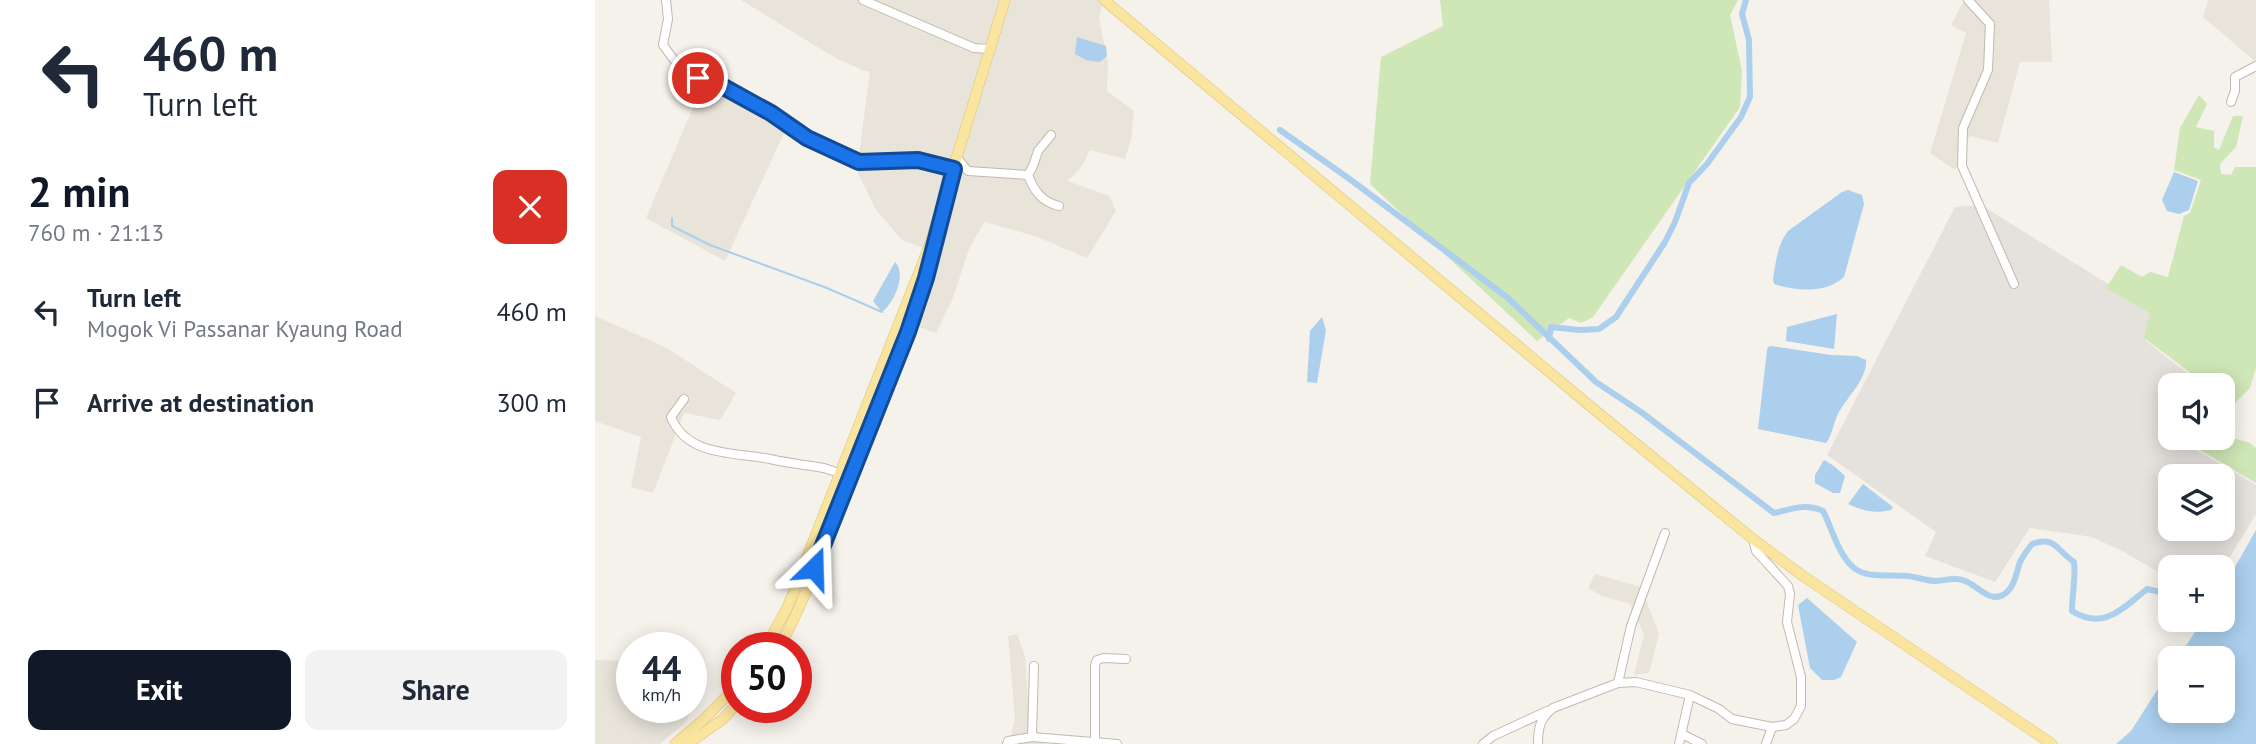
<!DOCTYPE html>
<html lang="en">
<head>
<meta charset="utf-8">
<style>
	body { margin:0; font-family:"PT Sans",sans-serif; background:#f2f2f3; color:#1f2937; height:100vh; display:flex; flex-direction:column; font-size:26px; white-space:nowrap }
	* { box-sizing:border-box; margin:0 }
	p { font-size:23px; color:#747a83 }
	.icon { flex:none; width:38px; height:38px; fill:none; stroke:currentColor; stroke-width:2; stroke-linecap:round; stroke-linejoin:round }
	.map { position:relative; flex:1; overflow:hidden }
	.drawer { display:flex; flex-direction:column; background:#fff; width:595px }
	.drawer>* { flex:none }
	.guide { background:#fff; color:#1f2937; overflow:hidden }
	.tools { position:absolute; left:1563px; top:373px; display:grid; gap:14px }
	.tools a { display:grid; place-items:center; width:77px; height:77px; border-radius:14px; background:#fff; box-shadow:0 4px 18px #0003; font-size:35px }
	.speed { position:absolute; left:21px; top:632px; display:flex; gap:14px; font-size:35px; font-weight:700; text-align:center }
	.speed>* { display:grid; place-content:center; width:91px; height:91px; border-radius:50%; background:#fff; box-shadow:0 4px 18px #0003; line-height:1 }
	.speed small { font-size:18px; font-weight:400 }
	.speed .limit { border:10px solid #d22; background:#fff; color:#111 }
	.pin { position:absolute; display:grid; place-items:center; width:60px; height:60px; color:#fff; margin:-30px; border:4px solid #fff; border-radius:50%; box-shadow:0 2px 7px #0007 }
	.me { position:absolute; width:77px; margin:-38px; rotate:22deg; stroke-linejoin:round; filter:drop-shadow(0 0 5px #0008) }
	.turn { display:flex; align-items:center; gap:24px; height:147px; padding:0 28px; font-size:32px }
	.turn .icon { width:91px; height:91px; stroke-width:2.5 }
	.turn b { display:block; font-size:49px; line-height:60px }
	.round { display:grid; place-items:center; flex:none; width:74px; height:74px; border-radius:14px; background:#f2f2f3 }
	.headline { display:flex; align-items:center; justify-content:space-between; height:119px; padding:0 28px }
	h1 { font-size:42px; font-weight:700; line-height:52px; color:#111827 }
	.cta { display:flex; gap:14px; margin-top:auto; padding:14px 28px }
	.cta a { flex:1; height:80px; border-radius:14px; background:#111827; color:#fff; font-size:28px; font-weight:700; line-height:80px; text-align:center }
	.cta a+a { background:#f2f2f3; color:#1f2937 }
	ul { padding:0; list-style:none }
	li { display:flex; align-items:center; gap:21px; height:91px; padding:0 28px }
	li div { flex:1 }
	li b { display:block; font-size:26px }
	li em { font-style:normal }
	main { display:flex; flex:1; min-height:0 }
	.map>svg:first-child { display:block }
	.residential { fill:#e8e4da }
	.industrial { fill:#e5e1dc; fill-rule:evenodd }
	.green { fill:#cfe6b6 }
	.water { fill:#abcfed }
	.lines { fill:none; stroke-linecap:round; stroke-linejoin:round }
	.stream { stroke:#abcfed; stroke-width:2 }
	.canal { stroke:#abcfed; stroke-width:6 }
	.minor-casing { stroke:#c0baae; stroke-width:10 }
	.major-casing { stroke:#dfc26f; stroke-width:11 }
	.minor { stroke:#fff; stroke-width:8 }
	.major { stroke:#f9e4a0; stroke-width:10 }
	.route-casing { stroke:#114b97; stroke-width:18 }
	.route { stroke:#1a73e8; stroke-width:12 }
</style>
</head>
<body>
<main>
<section class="drawer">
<div class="guide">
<div class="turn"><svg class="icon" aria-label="left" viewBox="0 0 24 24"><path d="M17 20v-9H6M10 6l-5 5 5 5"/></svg><div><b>460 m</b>Turn left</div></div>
</div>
<div class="headline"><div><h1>2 min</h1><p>760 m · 21:13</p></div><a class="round" style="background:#d93025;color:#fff"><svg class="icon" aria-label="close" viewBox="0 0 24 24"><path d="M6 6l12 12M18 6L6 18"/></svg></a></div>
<ul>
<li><svg class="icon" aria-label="left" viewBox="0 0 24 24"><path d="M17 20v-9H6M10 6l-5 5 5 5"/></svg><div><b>Turn left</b><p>Mogok Vi Passanar Kyaung Road</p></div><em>460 m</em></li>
<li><svg class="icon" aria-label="arrive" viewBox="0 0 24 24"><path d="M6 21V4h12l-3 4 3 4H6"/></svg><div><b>Arrive at destination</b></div><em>300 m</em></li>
</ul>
<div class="cta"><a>Exit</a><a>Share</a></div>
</section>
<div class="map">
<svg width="1661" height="744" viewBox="0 0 1661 744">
	<rect width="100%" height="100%" fill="#f5f2eb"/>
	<g class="residential">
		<path d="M146,0H508L504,18L513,63L512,91L539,111L536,140L530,159L495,150L487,166L473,181L514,196L521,211L492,258L440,236L389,222L374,249L358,298L341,333L319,325L336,251L307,240L281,210L262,171L275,71H270L242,59Z"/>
		<path d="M1369,0H1454L1457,62H1425L1403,143L1375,136L1360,170L1335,153L1371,33L1356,25Z"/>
		<path d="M1613,0H1661V62L1608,17Z"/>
		<path d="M109,82L191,129L130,261L51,218Z"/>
		<path d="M0,316L72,348L141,393L125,420L89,413L58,493L36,487L46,437L0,421Z"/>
		<path d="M1000,574L1046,587L1064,634L1054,673L1039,675L1049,634L1035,604L1007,596L993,588Z"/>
		<path d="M422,634L430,656L433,702L440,740L451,744H414L420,718L413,636Z"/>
		<path d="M0,660L37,661V707H96L92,721L65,744H0Z"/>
	</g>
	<path class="industrial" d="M1386,205L1560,313L1550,340L1607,385H1575V438H1596L1598,448L1661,485V514L1628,568L1575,567V579L1529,552L1497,537L1435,528L1400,582L1330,556L1341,532L1232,455L1360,207ZM1575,476H1628V528H1575Z"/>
	<g class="green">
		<path d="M845,0H1143L1135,15L1147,71L1145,107L998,317L986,323L974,318L942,341L775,184L786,57L848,26Z"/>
		<path d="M1604,95L1612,104L1601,127L1619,131V147L1624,150L1638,116H1648L1641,147L1625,164L1626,174L1636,175L1640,167H1661V368L1655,388L1628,415L1631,436L1655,443L1661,448V483L1600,447L1598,438H1628V385H1612L1549,338L1555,313L1511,288L1526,265L1547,277L1555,272L1573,277L1589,216L1595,213L1606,180L1579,170L1585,128Z"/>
	</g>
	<g class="water">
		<path d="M482,37L511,46L512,56L505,62L491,60L480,54Z"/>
		<path d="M1579,172L1603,181L1594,210L1584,214L1572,211L1567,200Z"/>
		<path d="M1253,190L1267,195L1269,204L1249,277C1231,294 1200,291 1179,284L1178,279C1181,262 1182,245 1193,231L1247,192Z"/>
		<path d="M300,262C312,274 299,303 287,312L278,301Z"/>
		<path d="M1242,314L1239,349L1191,341L1192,327Z"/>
		<path d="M727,317L731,330L722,383L712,382L715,331Z"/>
		<path d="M1176,346L1236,355L1262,356L1271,360C1273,379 1250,399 1242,416C1238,425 1237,435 1231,443L1163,429L1172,350L1173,347Z"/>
		<path d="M1229,460L1239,466L1250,476L1245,493H1238L1220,483V475Z"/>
		<path d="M1268,484L1298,507L1296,510C1280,514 1268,511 1253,504Z"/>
		<path d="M1661,530V744H1521L1536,731L1575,670V710H1628V658H1583L1608,620H1628V588Z"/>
		<path d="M1212,598L1262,642L1246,677L1239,680H1227L1215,668L1203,605Z"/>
	</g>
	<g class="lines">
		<path class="stream" d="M77,218V226L115,245L232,288L287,312"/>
		<g class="canal">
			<path d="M685,130L756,180L913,298L1001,382L1046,412L1179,513C1197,509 1210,503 1228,511C1237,528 1243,555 1259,568C1273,579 1295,574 1312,576C1321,577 1330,580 1339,581C1346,581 1353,579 1360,579C1379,578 1391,604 1408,595C1420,588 1421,573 1425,562C1428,556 1433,549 1437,544C1461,536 1460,549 1479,562C1481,578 1477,594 1477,611C1509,631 1528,608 1552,589L1565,592L1575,602"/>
			<path d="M954,339L956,327L984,330L1004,329L1021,317L1070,242L1080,222L1094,183L1112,164L1146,117L1155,97L1154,40L1147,14L1151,0"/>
			<path d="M1589,620L1595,626L1608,630"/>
		</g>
		<defs>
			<g id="minor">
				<path d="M71,0L73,19L68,45L82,64L103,77L116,80L176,113L212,138L237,151L265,162L323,160L359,168"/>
				<path d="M268,0L379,48L395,49"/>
				<path d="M1373,0L1395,24L1393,70L1368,128L1367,166L1419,284"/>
				<path d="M1636,102L1640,91V77L1661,66"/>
				<path d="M362,158L373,171L433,175L438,166L443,151L456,135"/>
				<path d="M433,175C439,191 447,202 464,206"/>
				<path d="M89,399L76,417C92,457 140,452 175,459C193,463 211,465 229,468L244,473"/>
				<path d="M1023,683L1036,626L1070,533"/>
				<path d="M1087,734L1107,744"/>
				<path d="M437,737L522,744"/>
				<path d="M500,741V665L502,660L509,658L531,659"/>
				<path d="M412,744L413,741L437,737L439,666"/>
				<path d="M888,744L898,736L952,711"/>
				<path d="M943,744C943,728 945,718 958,708L1023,683L1041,682L1095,695L1124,709L1137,719L1177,727L1191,725L1199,719L1206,706V677L1192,622L1195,594L1193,586L1161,551L1158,539"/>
				<path d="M1084,744L1095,695"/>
				<path d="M1171,744L1177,727"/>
			</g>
			<g id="major">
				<path d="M509,0L1001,411L1158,539L1208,576L1457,744"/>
				<path d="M170,648L192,608L335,244L410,0"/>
				<path d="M184,648C215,592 235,528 259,469C288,396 321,323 339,247"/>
				<path d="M80,744L108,720L142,686"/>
				<path d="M93,744L128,719L142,704"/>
			</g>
		</defs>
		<use href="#minor" class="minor-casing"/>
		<use href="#major" class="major-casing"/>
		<use href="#minor" class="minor"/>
		<use href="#major" class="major"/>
	</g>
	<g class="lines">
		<defs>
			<path id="route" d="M103,78L116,80L176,113L212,138L264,162L323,160L359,169L331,278L313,332L219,568"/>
		</defs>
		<use href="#route" class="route-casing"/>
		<use href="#route" class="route"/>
	</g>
</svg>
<div class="tools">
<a><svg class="icon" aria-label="sound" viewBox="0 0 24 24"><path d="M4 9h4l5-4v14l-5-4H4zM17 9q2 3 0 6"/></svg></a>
<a><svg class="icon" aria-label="layers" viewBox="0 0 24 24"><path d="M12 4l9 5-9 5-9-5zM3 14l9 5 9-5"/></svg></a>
<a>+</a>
<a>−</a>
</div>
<div class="speed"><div>44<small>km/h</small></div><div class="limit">50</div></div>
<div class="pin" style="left:103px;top:78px;background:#d93025"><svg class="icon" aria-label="arrive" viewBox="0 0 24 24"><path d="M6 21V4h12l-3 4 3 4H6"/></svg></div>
<svg class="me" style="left:219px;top:568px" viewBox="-20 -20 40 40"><path d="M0-17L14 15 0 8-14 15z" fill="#1a73e8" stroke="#fff" stroke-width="4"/></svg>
</div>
</main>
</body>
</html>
